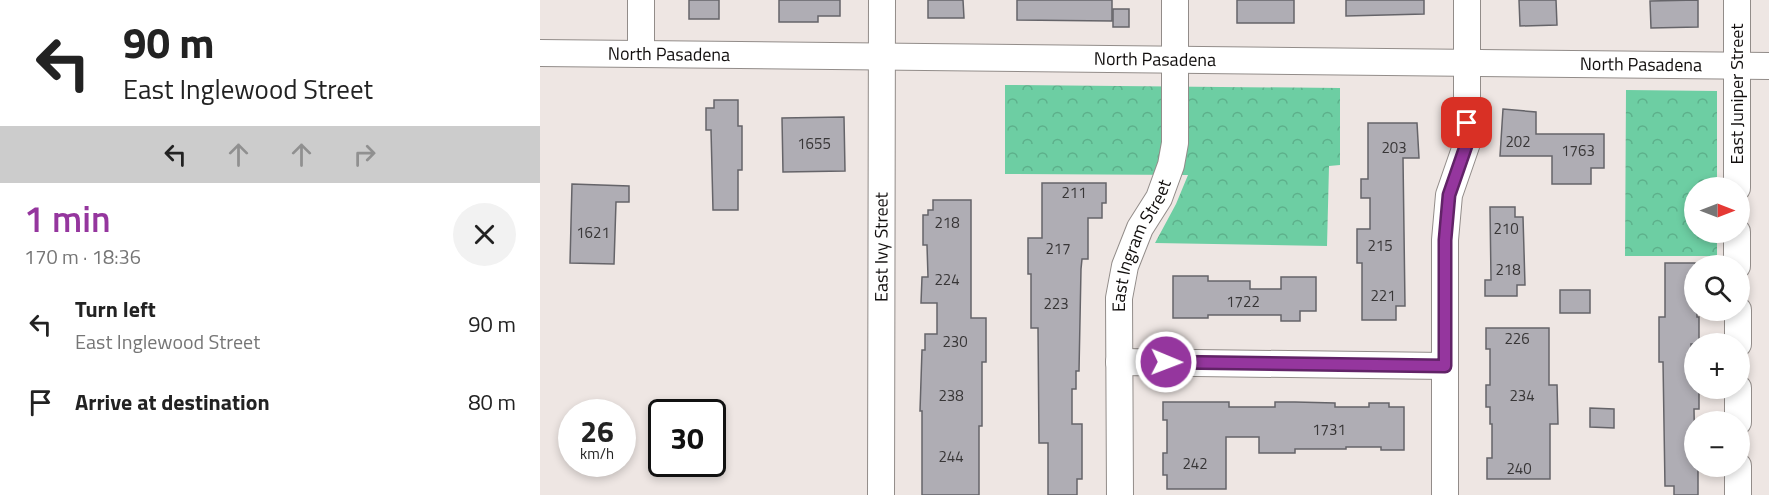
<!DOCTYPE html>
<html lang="en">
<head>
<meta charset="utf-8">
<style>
	body { margin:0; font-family:"Titillium Web",sans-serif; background:#f2f2f2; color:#222; height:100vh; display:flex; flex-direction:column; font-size:22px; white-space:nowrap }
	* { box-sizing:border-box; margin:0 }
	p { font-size:20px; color:#767676 }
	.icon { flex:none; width:33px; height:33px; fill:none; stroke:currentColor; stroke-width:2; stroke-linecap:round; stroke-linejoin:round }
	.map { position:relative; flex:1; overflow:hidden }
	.details { display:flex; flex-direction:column; background:#fff; width:540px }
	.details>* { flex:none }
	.banner { background:#fff; color:#222; overflow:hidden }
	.needle { width:39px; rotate:90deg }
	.tools { position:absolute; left:1144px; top:177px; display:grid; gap:12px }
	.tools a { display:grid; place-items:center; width:66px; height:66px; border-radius:50%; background:#fff; box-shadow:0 3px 9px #0003; font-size:30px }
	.speed { position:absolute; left:18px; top:399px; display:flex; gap:12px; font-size:30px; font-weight:700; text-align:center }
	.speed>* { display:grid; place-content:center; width:78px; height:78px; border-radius:50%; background:#fff; box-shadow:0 3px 9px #0003; line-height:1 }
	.speed small { font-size:15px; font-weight:400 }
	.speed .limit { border:3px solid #111; border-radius:9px; background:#fff; color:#111 }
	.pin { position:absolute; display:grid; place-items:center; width:51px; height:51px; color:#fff; margin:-26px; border-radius:12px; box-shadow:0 3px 9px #0006 }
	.me { position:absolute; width:66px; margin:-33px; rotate:91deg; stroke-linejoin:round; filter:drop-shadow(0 0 4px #0008) }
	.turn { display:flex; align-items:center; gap:21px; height:126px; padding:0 24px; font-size:27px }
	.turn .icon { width:78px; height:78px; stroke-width:2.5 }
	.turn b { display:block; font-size:42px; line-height:51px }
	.lanes { display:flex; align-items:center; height:57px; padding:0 24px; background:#0003; justify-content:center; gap:30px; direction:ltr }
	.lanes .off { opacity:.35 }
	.round { display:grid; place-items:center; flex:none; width:63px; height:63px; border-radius:32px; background:#f2f2f2 }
	.summary { display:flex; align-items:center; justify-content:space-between; height:102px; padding:0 24px }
	h1 { font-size:36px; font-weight:600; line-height:45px; color:#95369e }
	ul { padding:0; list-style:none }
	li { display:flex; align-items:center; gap:18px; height:78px; padding:0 24px }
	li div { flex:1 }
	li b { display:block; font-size:22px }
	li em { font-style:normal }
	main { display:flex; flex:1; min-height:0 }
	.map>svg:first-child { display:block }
	.park { fill:url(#park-crowns) }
	.building { fill:#afadb4; stroke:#656469; stroke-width:1.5 }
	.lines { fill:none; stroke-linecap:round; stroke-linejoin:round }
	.minor-casing { stroke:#928c89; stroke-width:28 }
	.minor { stroke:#fff; stroke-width:26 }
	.route-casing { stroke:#612367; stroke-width:15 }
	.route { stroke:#95369e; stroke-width:10 }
	.labels { text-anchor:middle; stroke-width:4.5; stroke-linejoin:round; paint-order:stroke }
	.number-label { font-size:15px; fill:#383637 }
	.street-label { font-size:18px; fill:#110e0d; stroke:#fff }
</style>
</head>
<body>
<main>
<section class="details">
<div class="banner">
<div class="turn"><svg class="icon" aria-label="left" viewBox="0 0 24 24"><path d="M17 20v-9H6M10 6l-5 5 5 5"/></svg><div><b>90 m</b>East Inglewood Street</div></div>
<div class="lanes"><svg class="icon" aria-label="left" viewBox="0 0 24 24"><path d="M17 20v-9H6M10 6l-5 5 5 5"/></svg><svg class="icon off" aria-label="ahead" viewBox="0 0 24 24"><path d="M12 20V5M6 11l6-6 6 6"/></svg><svg class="icon off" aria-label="ahead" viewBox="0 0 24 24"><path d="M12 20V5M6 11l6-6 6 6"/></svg><svg class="icon off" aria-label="right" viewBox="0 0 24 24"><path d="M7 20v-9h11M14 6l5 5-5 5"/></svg></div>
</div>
<div class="summary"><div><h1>1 min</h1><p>170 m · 18:36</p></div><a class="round"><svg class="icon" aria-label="close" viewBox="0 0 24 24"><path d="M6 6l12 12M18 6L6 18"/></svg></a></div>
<ul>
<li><svg class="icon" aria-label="left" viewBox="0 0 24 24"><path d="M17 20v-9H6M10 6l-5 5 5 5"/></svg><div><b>Turn left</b><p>East Inglewood Street</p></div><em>90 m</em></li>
<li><svg class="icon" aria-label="arrive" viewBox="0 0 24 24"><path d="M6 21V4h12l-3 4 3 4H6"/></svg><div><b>Arrive at destination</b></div><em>80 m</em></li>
</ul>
</section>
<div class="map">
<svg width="1229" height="495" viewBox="0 0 1229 495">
	<defs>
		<pattern id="park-crowns" width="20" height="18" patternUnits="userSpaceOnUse" patternTransform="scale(1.5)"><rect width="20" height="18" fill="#6dcea3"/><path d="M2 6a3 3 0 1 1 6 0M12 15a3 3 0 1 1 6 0" fill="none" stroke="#5db08b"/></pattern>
	</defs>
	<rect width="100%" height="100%" fill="#eee6e3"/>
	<g class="park">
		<path d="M465,85L800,88V165L789,166L787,246L615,243L636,204L648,175L465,174Z"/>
		<path d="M1086,90L1177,91V187L1155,188V232L1177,233V256H1085Z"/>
	</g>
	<g class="building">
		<rect x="149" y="0" width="30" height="19"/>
		<path d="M239,0H300V16H278V22H239Z"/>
		<path d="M388,0H423L424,18H388Z"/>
		<path d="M477,0H572V21L477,20Z"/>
		<rect x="697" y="0" width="57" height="23"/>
		<path d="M806,0H884V14L806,16Z"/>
		<path d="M979,0H1016L1017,25L980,26Z"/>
		<path d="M1158,0V27L1111,28L1110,1Z"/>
		<rect x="573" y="9" width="16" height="18"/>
		<path d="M174,100H198V126H202V170H198V210H173L171,130H166V108H174Z"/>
		<path d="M963,109L996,112V134H1064V168H1051V184H1012V156H960Z"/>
		<path d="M304,117L305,171L243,172L242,118Z"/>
		<path d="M828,123H877L879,158H863L865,306H856V320H822V263H817V229H830V198H821V179H828Z"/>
		<path d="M502,183H566V203H562V218H548V259H542L541,269L539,371H536V389H532V424H542V479H537V495H508V443H499L498,328H491V274H488V238H502Z"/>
		<path d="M32,184L89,186V202H76L74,264L30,263Z"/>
		<path d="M393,200H431V318H446V362H442V426H439V495H382V411H380L382,350H385V334H397V303H381L382,277H388L387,245H383V215H388V210H393Z"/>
		<path d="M950,207H975V217H983L985,285H977V296H945V280H951Z"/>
		<path d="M1125,263H1155V310H1157V317H1159V344H1151V382H1155V388H1159V409H1154L1155,466H1158V495H1134V486H1125L1123,362H1119V317H1125Z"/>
		<path d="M633,276H668V281H710V289H741V277H776V311H760V321H741V315H668V318H633Z"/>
		<rect x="1020" y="290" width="30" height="23"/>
		<path d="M946,328H1009V385H1017L1018,424H1010V479H947V458H952V424H950V407H946V385H950V349H946Z"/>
		<path d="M623,402H689V407H735V402H755L795,403V407H829V403H849V407H864V450H841V447H806V449H755V453H719V437H686V489H627V475H623V453H627V420H623Z"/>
		<path d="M1050,408L1074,409V428L1050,427Z"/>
	</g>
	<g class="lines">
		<defs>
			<g id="minor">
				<path d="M101,0V53"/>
				<path d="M1197,0V188"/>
				<path id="s1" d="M0,53L1229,66"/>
				<path d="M1197,232V266"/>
				<path d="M1198,310V344"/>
				<path d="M579,362L905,366"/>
				<path d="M1198,388V422"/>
				<path d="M1198,466V495"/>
				<path id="s2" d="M341,495L342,0"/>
				<path id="s3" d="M580,495L579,298L585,266L600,228L619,198L631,165L635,143V0"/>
				<path d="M905,495V240L909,195L927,143V0"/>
			</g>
		</defs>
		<use href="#minor" class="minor-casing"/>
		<use href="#minor" class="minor"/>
	</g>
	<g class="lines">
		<defs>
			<path id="route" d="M626,362L905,366V240L909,195L927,143V123"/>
		</defs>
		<use href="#route" class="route-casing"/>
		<use href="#route" class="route"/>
	</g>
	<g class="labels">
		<g class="number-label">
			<text x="978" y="147">202</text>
			<text x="274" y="149">1655</text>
			<text x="854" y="153">203</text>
			<text x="1038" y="156">1763</text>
			<text x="534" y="198">211</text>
			<text x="407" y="228">218</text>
			<text x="966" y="234">210</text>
			<text x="53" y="238">1621</text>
			<text x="840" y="251">215</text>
			<text x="518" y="254">217</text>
			<text x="968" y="275">218</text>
			<text x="407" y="285">224</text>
			<text x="843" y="301">221</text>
			<text x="703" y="307">1722</text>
			<text x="516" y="309">223</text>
			<text x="977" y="344">226</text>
			<text x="415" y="347">230</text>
			<text x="411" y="401">238</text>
			<text x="982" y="401">234</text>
			<text x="789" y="435">1731</text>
			<text x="411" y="462">244</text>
			<text x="655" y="469">242</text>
			<text x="979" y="474">240</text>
		</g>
		<g class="street-label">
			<text dy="6" stroke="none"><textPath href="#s1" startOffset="129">North Pasadena</textPath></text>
			<text dy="6" stroke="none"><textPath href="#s1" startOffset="615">North Pasadena</textPath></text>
			<text dy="6" stroke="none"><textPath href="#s1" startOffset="1101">North Pasadena</textPath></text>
			<text transform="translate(1197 94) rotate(-90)" y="6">East Juniper Street</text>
			<text dy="6" stroke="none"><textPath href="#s3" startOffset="254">East Ingram Street</textPath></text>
			<text dy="6" stroke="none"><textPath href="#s2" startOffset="248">East Ivy Street</textPath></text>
		</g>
	</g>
</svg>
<div class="tools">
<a><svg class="needle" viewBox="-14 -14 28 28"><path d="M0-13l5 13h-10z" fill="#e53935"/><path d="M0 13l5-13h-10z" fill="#767676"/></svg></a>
<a><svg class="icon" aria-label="search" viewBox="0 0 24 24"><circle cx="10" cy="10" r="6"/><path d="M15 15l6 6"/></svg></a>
<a>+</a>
<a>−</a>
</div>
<div class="speed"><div>26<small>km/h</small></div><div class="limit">30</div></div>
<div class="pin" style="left:927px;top:123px;background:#d93025"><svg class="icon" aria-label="arrive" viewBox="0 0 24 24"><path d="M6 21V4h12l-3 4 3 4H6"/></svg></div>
<svg class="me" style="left:626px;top:362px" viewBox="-20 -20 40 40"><circle r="17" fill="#95369e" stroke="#fff" stroke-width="3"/><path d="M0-11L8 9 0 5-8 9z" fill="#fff"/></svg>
</div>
</main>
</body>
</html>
